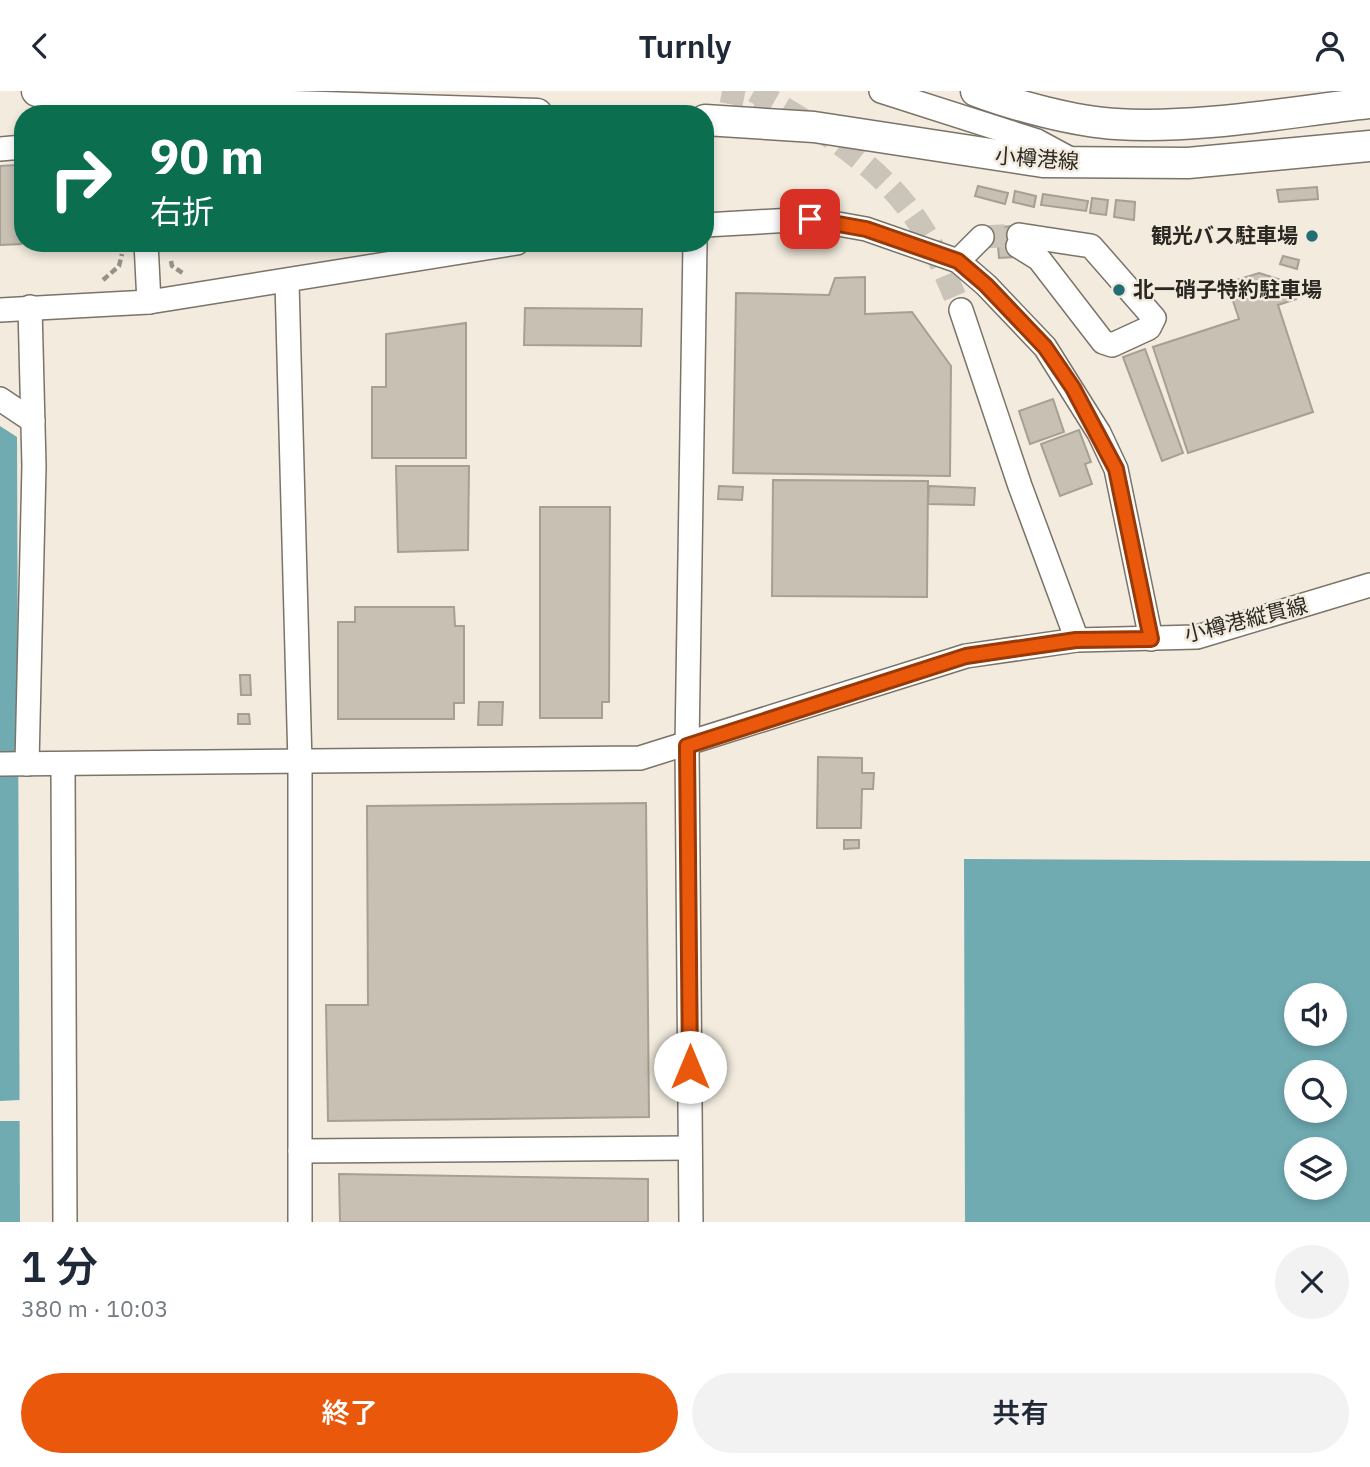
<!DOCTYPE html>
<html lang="ja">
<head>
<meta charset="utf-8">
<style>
	body { margin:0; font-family:"IBM Plex Sans","Noto Sans JP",sans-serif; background:#f2f2f3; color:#1f2937; height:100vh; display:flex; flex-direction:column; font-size:26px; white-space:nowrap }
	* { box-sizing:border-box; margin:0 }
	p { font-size:23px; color:#747a83 }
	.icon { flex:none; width:38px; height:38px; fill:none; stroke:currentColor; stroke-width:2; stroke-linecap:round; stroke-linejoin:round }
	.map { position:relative; height:1131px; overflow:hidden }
	.panel { display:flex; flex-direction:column; background:#fff; flex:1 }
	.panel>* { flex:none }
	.guide { position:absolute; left:14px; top:14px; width:700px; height:147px; border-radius:28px; box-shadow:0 4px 10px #0003; background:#0b6e4f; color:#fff; overflow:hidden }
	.controls { position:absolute; left:1284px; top:892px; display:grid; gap:14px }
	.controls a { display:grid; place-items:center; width:63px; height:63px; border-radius:50%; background:#fff; box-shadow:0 4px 10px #0003; font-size:35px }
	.pin { position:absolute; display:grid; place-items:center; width:60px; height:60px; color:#fff; margin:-30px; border-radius:14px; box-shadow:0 4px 10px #0006 }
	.me { position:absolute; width:77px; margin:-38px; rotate:0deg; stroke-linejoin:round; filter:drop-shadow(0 0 5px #0008) }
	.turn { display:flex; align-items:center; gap:24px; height:147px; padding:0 21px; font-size:32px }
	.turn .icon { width:91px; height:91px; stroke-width:2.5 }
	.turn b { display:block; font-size:49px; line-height:60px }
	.round { display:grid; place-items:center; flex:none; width:74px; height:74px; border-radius:37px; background:#f2f2f3 }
	.headline { display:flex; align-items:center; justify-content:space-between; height:119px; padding:0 21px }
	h1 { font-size:42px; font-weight:600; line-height:52px }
	.primary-button { display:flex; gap:14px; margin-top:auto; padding:14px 21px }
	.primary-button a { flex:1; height:80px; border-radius:42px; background:#ea580c; color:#fff; font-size:28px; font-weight:600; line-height:80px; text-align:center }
	.primary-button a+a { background:#f2f2f3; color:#1f2937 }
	header { display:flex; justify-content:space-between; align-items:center; height:91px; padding:0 21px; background:#fff; font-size:32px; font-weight:600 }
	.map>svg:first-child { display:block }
	.water { fill:#70abb2; fill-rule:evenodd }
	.pier { fill:#f2ebde }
	.building { fill:#c7c0b3; stroke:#a69f93; stroke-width:2 }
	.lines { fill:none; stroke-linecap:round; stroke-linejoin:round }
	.minor-tunnel { stroke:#cac4b9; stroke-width:23; stroke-dasharray:23 11; stroke-linecap:butt }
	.minor-casing { stroke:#7a7368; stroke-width:26 }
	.major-casing { stroke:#7a7368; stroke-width:33 }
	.path { stroke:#979289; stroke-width:4.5; stroke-dasharray:7 3.5; stroke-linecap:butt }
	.minor { stroke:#fff; stroke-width:23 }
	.major { stroke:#fff; stroke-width:30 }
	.route-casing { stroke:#983908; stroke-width:18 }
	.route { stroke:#ea580c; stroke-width:12 }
	.poi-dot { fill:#236e75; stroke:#f2ebde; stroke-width:2.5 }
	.labels { text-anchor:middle; stroke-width:5; stroke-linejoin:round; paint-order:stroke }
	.street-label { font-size:21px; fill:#2b2823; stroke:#f2ebde }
	.poi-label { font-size:21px; font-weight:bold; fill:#2b2823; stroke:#f2ebde; text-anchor:end }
</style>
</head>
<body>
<header><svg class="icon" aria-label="back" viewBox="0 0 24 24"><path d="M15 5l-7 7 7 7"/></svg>Turnly<svg class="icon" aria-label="person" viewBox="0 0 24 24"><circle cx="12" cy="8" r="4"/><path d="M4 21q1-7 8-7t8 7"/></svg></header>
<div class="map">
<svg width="1370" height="1131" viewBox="0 0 1370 1131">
	<rect width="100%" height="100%" fill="#f2ebde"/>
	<g class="water">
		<path d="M0,335L17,346L20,1131H0Z"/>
		<path d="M964,768L1370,770V1131H965ZM1297,905H1335V943H1297ZM1297,982H1335V1020H1297ZM1297,1059H1335V1097H1297Z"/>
	</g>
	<path class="pier" d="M20,1009V1030H0V1010Z"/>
	<g class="building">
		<path d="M16,74L21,153L0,154V75Z"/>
		<path d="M978,95L1008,102L1005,113L975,105Z"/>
		<path d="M1317,96L1318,108L1279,111L1277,99Z"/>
		<path d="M1015,100L1036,105L1034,116L1013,111Z"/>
		<path d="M1043,103L1088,110L1086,120L1041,114Z"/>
		<path d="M1092,107L1108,109L1106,124L1090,122Z"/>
		<path d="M1116,109L1135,111L1134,129L1114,126Z"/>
		<path d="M1013,135L1015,166L999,167L998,155L988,156L987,137Z"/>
		<path d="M1283,165L1299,169L1297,178L1280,173Z"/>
		<path d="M1259,182L1291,192L1296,208L1278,214L1313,321L1188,362L1153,256L1239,228L1227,192Z"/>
		<path d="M865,186V223L912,221L951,275L950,385L733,382L736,202L829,204L835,187Z"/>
		<path d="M525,217L642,218L641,255L524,254Z"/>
		<path d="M466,232V367H372V296H386V243Z"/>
		<path d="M1145,258L1183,362L1162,370L1123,266Z"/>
		<path d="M1053,308L1064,341L1030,353L1019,320Z"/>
		<path d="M1079,339L1091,371L1085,373L1092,393L1060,405L1041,353Z"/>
		<path d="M396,375H469L468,459L398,461Z"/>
		<path d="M773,389L928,390L927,506L772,505Z"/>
		<path d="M719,395L743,396L742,409L718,408Z"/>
		<path d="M929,395L975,397L974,414L928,413Z"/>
		<path d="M540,416H610L609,611H602V627H540Z"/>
		<path d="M355,516H454L455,535H464V612H454V628H338V531H355Z"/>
		<path d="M240,584H250L251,604H241Z"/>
		<path d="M479,611H503L502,634H478Z"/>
		<path d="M238,623H249L250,633H238Z"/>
		<path d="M818,666L862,667V682H874L873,698H862L861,737H817Z"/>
		<path d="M646,712L649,1026L328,1030L326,914H368L367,715Z"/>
		<path d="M844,749H859V757L844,758Z"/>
		<path d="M339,1083L648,1088V1131H340Z"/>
	</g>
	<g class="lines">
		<g class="minor-tunnel">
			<path d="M722,0L769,9"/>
			<path d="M754,0C818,36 887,77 925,142C940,166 949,194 961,219"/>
			<path d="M982,146L1019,144"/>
		</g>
		<defs>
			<g id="minor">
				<path d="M881,0L1037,50L1074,70"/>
				<path d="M0,58L23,56"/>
				<path d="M705,134L810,128L866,138L958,170L986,194L1045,256L1099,342L1116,378L1151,548"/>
				<path d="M146,152L149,211"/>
				<path d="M1018,155L1039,168L1103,251L1112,254L1149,237L1154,227L1091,155L1019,144"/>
				<path d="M958,170L982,146"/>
				<path d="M287,191L300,672V1131"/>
				<path d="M0,219L149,211L517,152"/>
				<path d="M961,219L1020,395L1077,549"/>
				<path d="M0,308L33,330"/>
				<path d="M0,673L640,667L966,565L1077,549L1197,546L1370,494"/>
				<path d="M27,673L34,375L30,216"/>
				<path d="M63,675L65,1131"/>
				<path d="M300,1060L690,1057"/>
				<path d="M691,1131L687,655L695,152"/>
			</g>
			<g id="major">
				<path d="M37,0L140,10L537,23"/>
				<path d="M976,0C1013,14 1076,31 1116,33C1200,38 1287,21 1370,12"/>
				<path d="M705,29L814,36L1043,71L1188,72L1370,55"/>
			</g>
		</defs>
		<use href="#minor" class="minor-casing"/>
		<use href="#major" class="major-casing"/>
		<g class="path">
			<path d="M171,170L172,175L184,183"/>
			<path d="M103,189L119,175L122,163"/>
		</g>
		<use href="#minor" class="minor"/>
		<use href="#major" class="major"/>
	</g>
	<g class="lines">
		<defs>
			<path id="route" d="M690,976L687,655L966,565L1076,549L1151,548L1116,378L1073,297L1045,256L986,194L958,170L866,138L810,128"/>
		</defs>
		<use href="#route" class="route-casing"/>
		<use href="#route" class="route"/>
	</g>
	<g class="poi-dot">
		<circle cx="1312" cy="145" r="7"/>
		<circle cx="1119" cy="199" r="7"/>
	</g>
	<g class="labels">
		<g class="street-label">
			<text transform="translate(1037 68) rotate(4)" y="7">小樽港線</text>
			<text transform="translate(1246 529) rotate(-14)" y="7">小樽港縦貫線</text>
		</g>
		<g class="poi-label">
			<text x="1298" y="152">観光バス駐車場</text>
			<text x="1133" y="206" text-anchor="start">北一硝子特約駐車場</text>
		</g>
	</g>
</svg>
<div class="controls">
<a><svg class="icon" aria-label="sound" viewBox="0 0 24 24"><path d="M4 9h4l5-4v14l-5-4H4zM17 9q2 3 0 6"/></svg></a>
<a><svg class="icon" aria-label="search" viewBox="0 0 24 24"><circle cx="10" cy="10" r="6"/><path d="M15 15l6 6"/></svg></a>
<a><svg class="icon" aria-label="layers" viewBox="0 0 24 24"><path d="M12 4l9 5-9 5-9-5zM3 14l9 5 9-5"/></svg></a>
</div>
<div class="pin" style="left:810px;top:128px;background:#d93025"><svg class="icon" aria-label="arrive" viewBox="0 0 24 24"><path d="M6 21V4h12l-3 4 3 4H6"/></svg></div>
<svg class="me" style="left:690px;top:976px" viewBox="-20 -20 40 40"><circle r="19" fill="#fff"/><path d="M0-13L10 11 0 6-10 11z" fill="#ea580c"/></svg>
<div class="guide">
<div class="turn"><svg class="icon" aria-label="right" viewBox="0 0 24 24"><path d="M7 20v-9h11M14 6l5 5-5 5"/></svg><div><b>90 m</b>右折</div></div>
</div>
</div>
<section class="panel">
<div class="headline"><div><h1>1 分</h1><p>380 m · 10:03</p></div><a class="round"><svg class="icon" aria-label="close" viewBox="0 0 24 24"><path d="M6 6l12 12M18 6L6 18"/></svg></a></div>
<div class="primary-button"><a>終了</a><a>共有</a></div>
</section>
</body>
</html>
